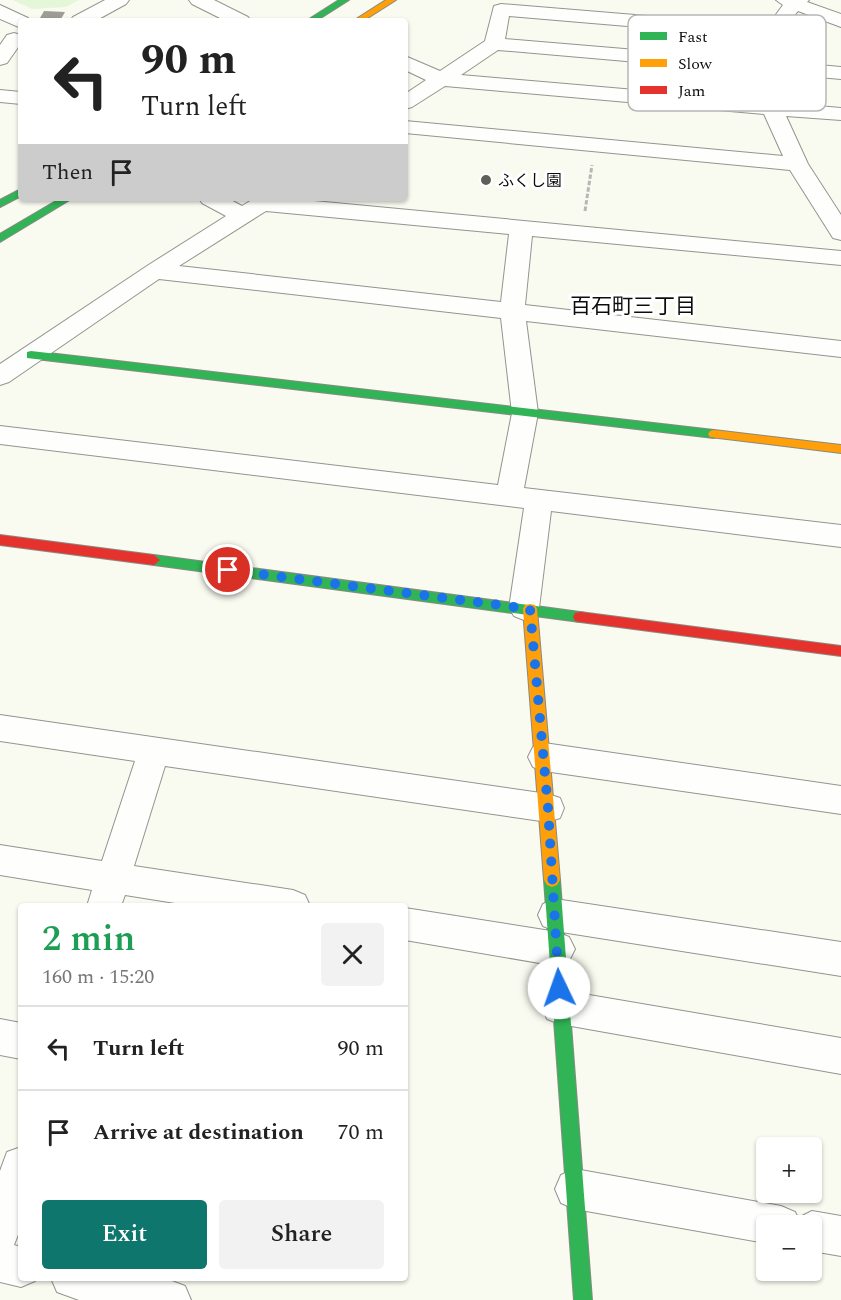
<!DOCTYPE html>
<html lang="en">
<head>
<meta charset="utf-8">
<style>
	body { margin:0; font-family:Spectral,"Noto Sans JP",serif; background:#f2f2f2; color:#222; height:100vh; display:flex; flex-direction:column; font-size:22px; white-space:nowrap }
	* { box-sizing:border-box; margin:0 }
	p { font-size:20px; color:#767676 }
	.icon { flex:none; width:33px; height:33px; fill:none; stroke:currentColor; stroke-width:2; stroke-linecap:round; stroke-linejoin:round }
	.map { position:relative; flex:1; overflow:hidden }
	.side { position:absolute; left:18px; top:903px; width:390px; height:378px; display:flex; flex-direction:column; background:#fff; border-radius:6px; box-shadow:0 2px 4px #0004 }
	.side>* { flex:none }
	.guide { position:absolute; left:18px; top:18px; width:390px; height:183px; border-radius:6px; box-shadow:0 2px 4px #0004; background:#fff; color:#222; overflow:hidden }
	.fabs { position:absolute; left:756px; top:1137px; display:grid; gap:12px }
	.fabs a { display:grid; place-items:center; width:66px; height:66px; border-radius:6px; background:#fff; box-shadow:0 2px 4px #0004; font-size:30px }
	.pin { position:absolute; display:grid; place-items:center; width:51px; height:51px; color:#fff; margin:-26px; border:3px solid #fff; border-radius:50%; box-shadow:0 2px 6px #0007 }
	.me { position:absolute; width:66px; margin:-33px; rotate:357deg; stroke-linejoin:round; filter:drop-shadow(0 0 4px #0008) }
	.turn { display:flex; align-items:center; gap:21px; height:126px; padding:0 24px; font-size:27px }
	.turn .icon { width:78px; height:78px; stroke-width:2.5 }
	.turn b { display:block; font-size:42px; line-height:51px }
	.then { display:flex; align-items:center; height:57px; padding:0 24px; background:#0003; gap:12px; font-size:22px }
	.round { display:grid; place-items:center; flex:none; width:63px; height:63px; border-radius:6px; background:#f2f2f2 }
	.headline { display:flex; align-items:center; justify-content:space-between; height:102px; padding:0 24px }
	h1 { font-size:36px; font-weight:600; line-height:45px; color:#1e9e55 }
	.action { display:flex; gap:12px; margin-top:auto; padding:12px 24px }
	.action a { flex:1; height:69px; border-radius:6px; background:#0f766e; color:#fff; font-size:24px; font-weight:600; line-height:69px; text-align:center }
	.action a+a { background:#f2f2f2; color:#222 }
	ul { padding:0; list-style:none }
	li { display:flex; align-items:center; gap:18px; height:84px; padding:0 24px; border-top:2px solid #e0e0e0 }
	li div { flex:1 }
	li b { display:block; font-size:22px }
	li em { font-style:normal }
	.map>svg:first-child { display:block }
	.pitch { fill:#e4f7d8 }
	.building { fill:#9d9d96 }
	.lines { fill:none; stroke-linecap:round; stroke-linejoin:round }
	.street-casing { stroke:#93948f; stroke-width:2 }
	.fast-casing { stroke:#898a85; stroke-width:2 }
	.slow-casing { stroke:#898a85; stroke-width:2 }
	.jam-casing { stroke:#898a85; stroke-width:2 }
	.path { stroke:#b7b7b5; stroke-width:3; stroke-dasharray:4.5 2; stroke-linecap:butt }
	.street { fill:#fefefd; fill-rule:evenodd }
	.fast { fill:#30b455; fill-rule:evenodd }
	.slow { fill:#ff9f0a; fill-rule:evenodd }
	.jam { fill:#e5322d; fill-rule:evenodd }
	.route { stroke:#1a73e8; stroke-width:10; stroke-dasharray:0 18 }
	.poi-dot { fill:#5f605c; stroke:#fff; stroke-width:2 }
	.labels { text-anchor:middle; stroke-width:6; stroke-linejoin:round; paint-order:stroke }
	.far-poi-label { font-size:16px; fill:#0c0c0c; stroke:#fff; text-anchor:start }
	.neighbourhood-label { font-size:21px; fill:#0c0c0c; stroke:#fff }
	.key { fill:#fff; stroke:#b6b6b6; stroke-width:1.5 }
	.key-label { font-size:16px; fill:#0c0c0c }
</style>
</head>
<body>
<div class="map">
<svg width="841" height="1300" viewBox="0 0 841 1300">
	<rect width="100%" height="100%" fill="#f9fbf0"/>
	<path class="pitch" d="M13,0H79L66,7L32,9Z"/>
	<path class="building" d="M44,11L65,12L61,19L40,18Z"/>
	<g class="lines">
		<defs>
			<g id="street">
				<path d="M105,0H129L126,4L95,21H70L73,17Z"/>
				<path d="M189,0H214L248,17L251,21H226L192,4Z"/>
				<path d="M776,0H809L807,2L841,14V27L798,11C782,28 785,40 785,62L841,67V79L784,74V103L841,108V120L786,116L808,164L841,215V240L833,238L790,170L405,133V121L783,156L764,114L445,86L412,107L405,109V94L426,80L405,70V56L440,71L485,41L494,6L501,4L708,21L715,23L718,27L716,57L765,61L766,28L783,5ZM509,16L698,32L696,55L505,39ZM498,50L764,73L763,101L461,75Z"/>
				<path d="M0,5L28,18L30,21H21V28L0,19Z"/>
				<path d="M14,33L21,35V43L7,63L0,65V45L7,35Z"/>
				<path d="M0,90L21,92V104L0,102Z"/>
				<path d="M199,198H227L242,206L255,198H282L841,251V265L532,236L525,305L841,341V357L526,321L538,413L524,488L841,525V547L551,511L539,608L534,616L524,620L514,616L509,608L524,508L0,444V426L498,485L512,413L501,318L159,279L9,382L0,385V364L147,266L226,216L202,203ZM266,211L509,234L501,302L179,266Z"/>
				<path d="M0,715L548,794L560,798L564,808L560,818L548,822L165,766L134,866L293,890L305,895L310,906H194L125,895L121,906H87L92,890L0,875V845L102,861L135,761L0,741Z"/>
				<path d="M544,743L841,786V814L544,771L533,767L528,757L533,747Z"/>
				<path d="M555,899L841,942V976L555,931L543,926L538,915L543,904Z"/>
				<path d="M405,908L557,932L569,937L575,949L569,961L557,966L405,940Z"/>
				<path d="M560,990L841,1038V1074L560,1024L547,1019L542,1007L547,995Z"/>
				<path d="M0,1019L21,1023V1059L0,1055Z"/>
				<path d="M21,1147V1227L14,1245L21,1247V1278H37L35,1281L21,1287L0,1282V1171L7,1152Z"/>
				<path d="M575,1169L781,1206L795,1212L798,1218L812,1211L841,1216V1256L812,1251V1226H766V1243L575,1209L561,1203L555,1189L561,1175Z"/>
				<path d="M51,1278H164L185,1286L191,1300H79L57,1292Z"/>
			</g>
			<g id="fast">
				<path d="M339,0H349L316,21H306Z"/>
				<path d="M21,189V196L0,207V200Z"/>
				<path d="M61,198H73L0,242V234Z"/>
				<path d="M31,351L714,430L720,434L714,438L27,358V352Z"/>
				<path d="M154,555L580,612L585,613L587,617L585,621L580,622L154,565L148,560Z"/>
				<path d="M552,873L557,875L560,880L592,1300H574L544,880L547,875Z"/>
			</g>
			<g id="slow">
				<path d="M386,0H396L363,21H353Z"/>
				<path d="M714,430L841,445V453L710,437L708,434L710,431Z"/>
				<path d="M530,604L535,605L537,609L560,880L557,885L552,887L547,885L544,880L523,609L525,605Z"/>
			</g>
			<g id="jam">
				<path d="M0,535L154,555L160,560L154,565L0,545Z"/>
				<path d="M580,612L841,646V656L580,622L575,621L573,617L575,613Z"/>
			</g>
		</defs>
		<use href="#street" class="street-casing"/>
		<use href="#fast" class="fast-casing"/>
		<use href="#slow" class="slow-casing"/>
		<use href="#jam" class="jam-casing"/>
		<path class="path" d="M585,211L592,165"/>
		<use href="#street" class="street"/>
		<use href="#fast" class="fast"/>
		<use href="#slow" class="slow"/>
		<use href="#jam" class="jam"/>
	</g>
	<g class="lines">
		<path class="route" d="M228,570L530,609L548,808L559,988"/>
	</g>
	<circle class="poi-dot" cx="486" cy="180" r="6"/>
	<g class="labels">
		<g class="far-poi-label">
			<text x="498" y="186">ふくし園</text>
		</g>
		<g class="neighbourhood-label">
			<text x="633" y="313">百石町三丁目</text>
		</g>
	</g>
	<rect x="628" y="15" width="198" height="96" rx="9" class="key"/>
	<rect x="640" y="32" width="27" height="8" fill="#30b455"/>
	<rect x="640" y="59" width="27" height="8" fill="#ff9f0a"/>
	<rect x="640" y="86" width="27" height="8" fill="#e5322d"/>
	<g class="key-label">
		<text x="678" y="42">Fast</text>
		<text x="678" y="69">Slow</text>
		<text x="678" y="96">Jam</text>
	</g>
</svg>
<div class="fabs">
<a>+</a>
<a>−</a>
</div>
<div class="pin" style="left:228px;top:570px;background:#d93025"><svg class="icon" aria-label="arrive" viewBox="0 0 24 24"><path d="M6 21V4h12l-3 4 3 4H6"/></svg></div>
<svg class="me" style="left:559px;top:988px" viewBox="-20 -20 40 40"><circle r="19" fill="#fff"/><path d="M0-13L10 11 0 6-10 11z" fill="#1a73e8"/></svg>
<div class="guide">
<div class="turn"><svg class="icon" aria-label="left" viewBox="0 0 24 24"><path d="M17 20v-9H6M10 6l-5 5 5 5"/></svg><div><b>90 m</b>Turn left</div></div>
<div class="then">Then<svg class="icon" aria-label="arrive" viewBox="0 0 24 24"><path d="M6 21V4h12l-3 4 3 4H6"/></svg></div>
</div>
<section class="side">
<div class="headline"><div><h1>2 min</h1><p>160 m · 15:20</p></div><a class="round"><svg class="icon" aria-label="close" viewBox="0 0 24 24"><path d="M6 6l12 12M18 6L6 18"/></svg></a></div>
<ul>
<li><svg class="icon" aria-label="left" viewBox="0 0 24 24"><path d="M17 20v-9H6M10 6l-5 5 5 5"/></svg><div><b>Turn left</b></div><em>90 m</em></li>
<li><svg class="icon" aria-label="arrive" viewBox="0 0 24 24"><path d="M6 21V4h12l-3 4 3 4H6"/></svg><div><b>Arrive at destination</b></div><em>70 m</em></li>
</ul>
<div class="action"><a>Exit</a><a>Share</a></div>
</section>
</div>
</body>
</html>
